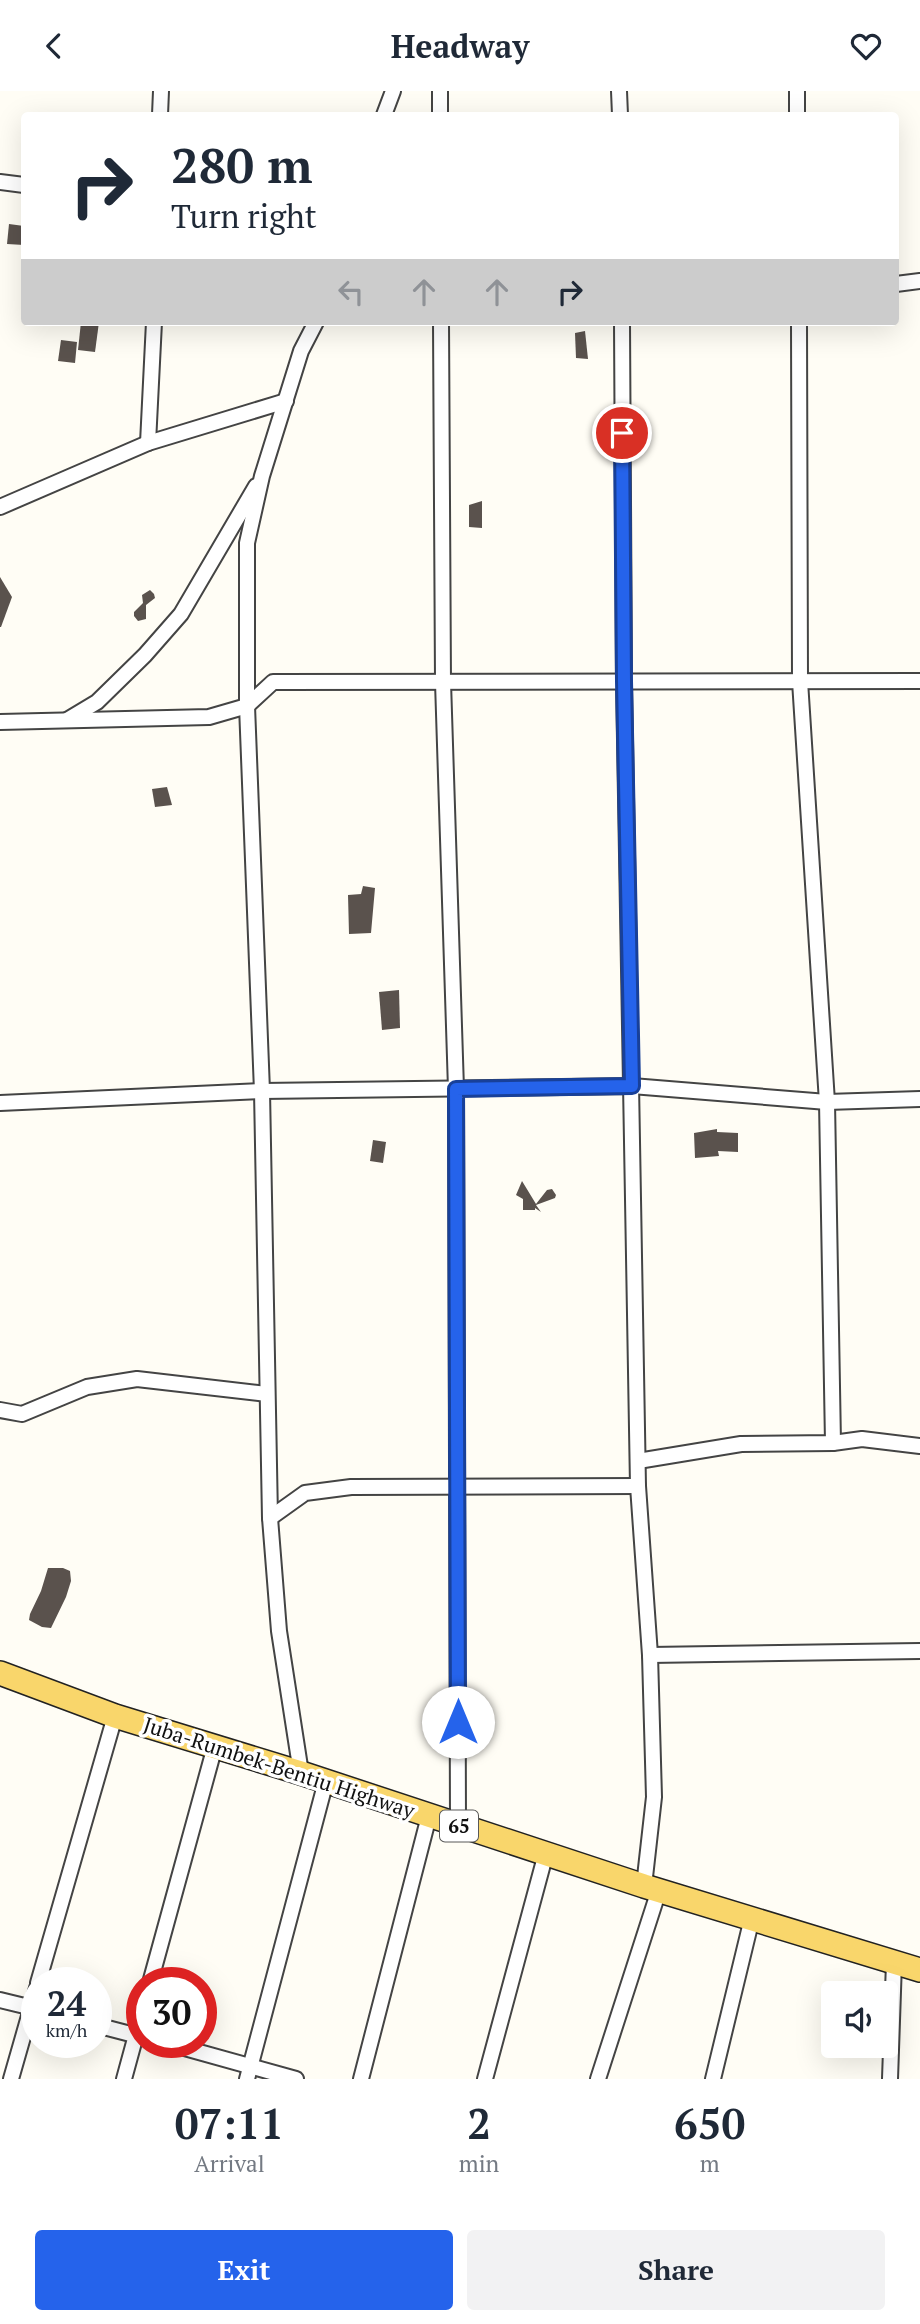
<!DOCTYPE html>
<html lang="en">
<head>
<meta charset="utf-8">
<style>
	body { margin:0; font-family:"PT Serif",serif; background:#f2f2f3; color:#1f2937; height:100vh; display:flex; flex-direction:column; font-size:26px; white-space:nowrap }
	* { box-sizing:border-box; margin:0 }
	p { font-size:23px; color:#747a83 }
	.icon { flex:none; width:38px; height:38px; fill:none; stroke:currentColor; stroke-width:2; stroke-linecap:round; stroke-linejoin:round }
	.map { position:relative; height:1988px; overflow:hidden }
	.drawer { display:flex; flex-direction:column; background:#fff; flex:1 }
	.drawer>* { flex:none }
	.top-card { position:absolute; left:21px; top:21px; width:878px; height:214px; border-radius:7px; box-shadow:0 7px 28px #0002; background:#fff; color:#1f2937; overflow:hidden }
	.tools { position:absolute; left:821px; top:1890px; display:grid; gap:14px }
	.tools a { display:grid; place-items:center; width:77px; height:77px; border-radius:7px; background:#fff; box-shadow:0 7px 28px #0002; font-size:35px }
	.speed { position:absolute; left:21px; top:1876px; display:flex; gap:14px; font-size:35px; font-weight:700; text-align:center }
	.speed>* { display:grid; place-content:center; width:91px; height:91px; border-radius:50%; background:#fff; box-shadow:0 7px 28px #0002; line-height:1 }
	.speed small { font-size:18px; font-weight:400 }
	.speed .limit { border:10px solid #d22; background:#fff; color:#111 }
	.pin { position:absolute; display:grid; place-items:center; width:60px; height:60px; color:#fff; margin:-30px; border:4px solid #fff; border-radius:50%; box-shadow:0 2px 7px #0007 }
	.me { position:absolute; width:77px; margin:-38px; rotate:0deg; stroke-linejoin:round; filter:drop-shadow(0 0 5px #0008) }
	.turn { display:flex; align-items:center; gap:24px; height:147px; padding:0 35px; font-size:32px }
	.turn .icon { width:91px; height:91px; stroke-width:2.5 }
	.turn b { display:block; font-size:49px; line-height:60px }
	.lanes { display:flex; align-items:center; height:66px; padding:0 35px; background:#0003; justify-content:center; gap:35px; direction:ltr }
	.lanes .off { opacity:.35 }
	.eta { display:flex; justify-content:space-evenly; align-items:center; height:119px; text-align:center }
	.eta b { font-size:42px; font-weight:600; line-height:49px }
	.primary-button { display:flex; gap:14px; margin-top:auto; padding:14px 35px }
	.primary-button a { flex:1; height:80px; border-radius:7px; background:#2563eb; color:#fff; font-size:28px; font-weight:600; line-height:80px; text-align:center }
	.primary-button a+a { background:#f2f2f3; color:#1f2937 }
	header { display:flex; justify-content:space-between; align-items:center; height:91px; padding:0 35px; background:#fff; font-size:32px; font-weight:600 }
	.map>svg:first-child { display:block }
	.building { fill:#5a524d }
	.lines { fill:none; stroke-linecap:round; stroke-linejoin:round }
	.minor-casing { stroke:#444; stroke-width:18 }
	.primary-casing { stroke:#222; stroke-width:26 }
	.minor { stroke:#fff; stroke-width:14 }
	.primary { stroke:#f9d66b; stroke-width:23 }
	.route-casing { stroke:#184099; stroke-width:18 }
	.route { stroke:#2563eb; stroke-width:12 }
	.labels { text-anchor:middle; stroke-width:7; stroke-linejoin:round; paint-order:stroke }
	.shield { fill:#fff; stroke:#585858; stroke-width:2 }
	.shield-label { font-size:19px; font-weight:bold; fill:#111 }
	.street-label { font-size:21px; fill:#111; stroke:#fff }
</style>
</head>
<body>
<header><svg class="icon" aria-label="back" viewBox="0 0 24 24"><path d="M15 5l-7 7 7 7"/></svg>Headway<svg class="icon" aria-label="heart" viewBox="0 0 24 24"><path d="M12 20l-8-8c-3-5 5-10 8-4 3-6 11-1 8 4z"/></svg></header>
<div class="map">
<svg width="920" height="1988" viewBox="0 0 920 1988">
	<rect width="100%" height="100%" fill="#fffdf5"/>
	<g class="building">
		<path d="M9,133L24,135V154L7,153Z"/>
		<path d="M81,231H99L95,261L78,259Z"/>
		<path d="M585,240L588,268L576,267L575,242Z"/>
		<path d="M61,249L77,251L75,272L58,270Z"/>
		<path d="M482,410V437L469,436V414Z"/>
		<path d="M0,486L12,506L1,536H0Z"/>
		<path d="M150,499L154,503L155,507L146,514V528L138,530L134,525V521L143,512L142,504Z"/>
		<path d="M167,696L172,714L155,716L152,698Z"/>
		<path d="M363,795L375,797L371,842L349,843L348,804L361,803Z"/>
		<path d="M399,899L400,937L382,939L379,901Z"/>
		<path d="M717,1038V1041L738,1042V1061L718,1060L719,1065L695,1067L694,1042Z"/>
		<path d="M373,1049L386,1051L383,1072L370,1070Z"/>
		<path d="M522,1090L536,1113L547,1099L552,1098L556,1104L555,1107L536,1114L541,1121L535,1117V1119H523V1108L516,1104Z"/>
		<path d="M48,1477H63L70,1480L71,1490L66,1506L51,1537L42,1536L29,1529L30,1523L41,1500Z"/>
	</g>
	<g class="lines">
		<defs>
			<g id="minor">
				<path d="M440,0V24"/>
				<path d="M619,0L620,24"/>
				<path d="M797,0V24"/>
				<path d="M160,24L161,0"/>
				<path d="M384,24L393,0"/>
				<path d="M0,91L24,94"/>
				<path d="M896,193L920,190"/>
				<path d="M441,231L443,591L456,998L458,1735"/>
				<path d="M622,231L624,591L638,1395L650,1564L654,1706L644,1795"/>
				<path d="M799,231L800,590L827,1011L833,1352"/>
				<path d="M148,352L154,231"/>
				<path d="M0,416L148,352L286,310"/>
				<path d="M67,629L97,611L145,564L181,523L256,395"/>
				<path d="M0,631L209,626L247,615L273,591L920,590"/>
				<path d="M0,1012L262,1000L632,995L827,1011L920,1008"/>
				<path d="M0,1319L22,1323L87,1296L137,1288L267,1303"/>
				<path d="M638,1370L741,1353L833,1352L862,1348L920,1355"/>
				<path d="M270,1427L305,1402L351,1396L638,1395"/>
				<path d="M650,1564L920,1560"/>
				<path d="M301,1682L279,1540L270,1427L262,1000L247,615V452L262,385L301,260L316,231"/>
				<path d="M38,1892L115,1625"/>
				<path d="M150,1892L215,1655"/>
				<path d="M0,1909L37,1918"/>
				<path d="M96,1934L142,1946"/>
				<path d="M163,1951L296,1988"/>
				<path d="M11,1988L37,1897"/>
				<path d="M124,1988L142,1922"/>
				<path d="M247,1988L326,1690"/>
				<path d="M361,1988L429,1725"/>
				<path d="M485,1988L546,1762"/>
				<path d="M598,1988L659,1799"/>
				<path d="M713,1988L752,1827"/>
				<path d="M890,1988L894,1871"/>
			</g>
			<path id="primary" d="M0,1582L115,1625L301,1682L644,1795L920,1879"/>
		</defs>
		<use href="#minor" class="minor-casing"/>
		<use href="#primary" class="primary-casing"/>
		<use href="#minor" class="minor"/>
		<use href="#primary" class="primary"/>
	</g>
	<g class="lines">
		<defs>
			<path id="route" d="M458,1631L456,998L632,995L624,590L622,342"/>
		</defs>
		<use href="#route" class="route-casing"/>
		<use href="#route" class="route"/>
	</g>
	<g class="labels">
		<rect class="shield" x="440" y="1719.5" width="38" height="31" rx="5"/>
		<g class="shield-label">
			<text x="459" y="1742">65</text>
		</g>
		<g class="street-label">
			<text transform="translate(279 1677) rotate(18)" y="7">Juba-Rumbek-Bentiu Highway</text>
		</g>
	</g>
</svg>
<div class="tools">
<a><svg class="icon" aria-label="sound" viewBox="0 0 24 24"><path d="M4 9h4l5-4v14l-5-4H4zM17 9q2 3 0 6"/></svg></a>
</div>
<div class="speed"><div>24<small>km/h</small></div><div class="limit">30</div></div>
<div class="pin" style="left:622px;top:342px;background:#d93025"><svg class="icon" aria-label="arrive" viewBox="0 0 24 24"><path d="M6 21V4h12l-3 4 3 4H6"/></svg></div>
<svg class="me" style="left:458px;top:1631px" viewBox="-20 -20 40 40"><circle r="19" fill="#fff"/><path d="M0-13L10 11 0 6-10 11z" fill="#2563eb"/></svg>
<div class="top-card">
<div class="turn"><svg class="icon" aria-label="right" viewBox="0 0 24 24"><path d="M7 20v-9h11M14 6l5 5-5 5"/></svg><div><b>280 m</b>Turn right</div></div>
<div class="lanes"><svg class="icon off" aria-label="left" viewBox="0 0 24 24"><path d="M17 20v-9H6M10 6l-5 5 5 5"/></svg><svg class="icon off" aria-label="ahead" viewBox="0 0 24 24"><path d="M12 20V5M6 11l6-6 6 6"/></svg><svg class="icon off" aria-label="ahead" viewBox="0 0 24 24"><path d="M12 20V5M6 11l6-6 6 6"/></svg><svg class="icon" aria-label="right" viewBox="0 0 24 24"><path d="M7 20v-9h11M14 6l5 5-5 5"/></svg></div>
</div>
</div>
<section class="drawer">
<div class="eta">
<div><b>07:11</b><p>Arrival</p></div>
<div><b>2</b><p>min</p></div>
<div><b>650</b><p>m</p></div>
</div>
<div class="primary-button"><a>Exit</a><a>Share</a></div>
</section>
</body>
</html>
